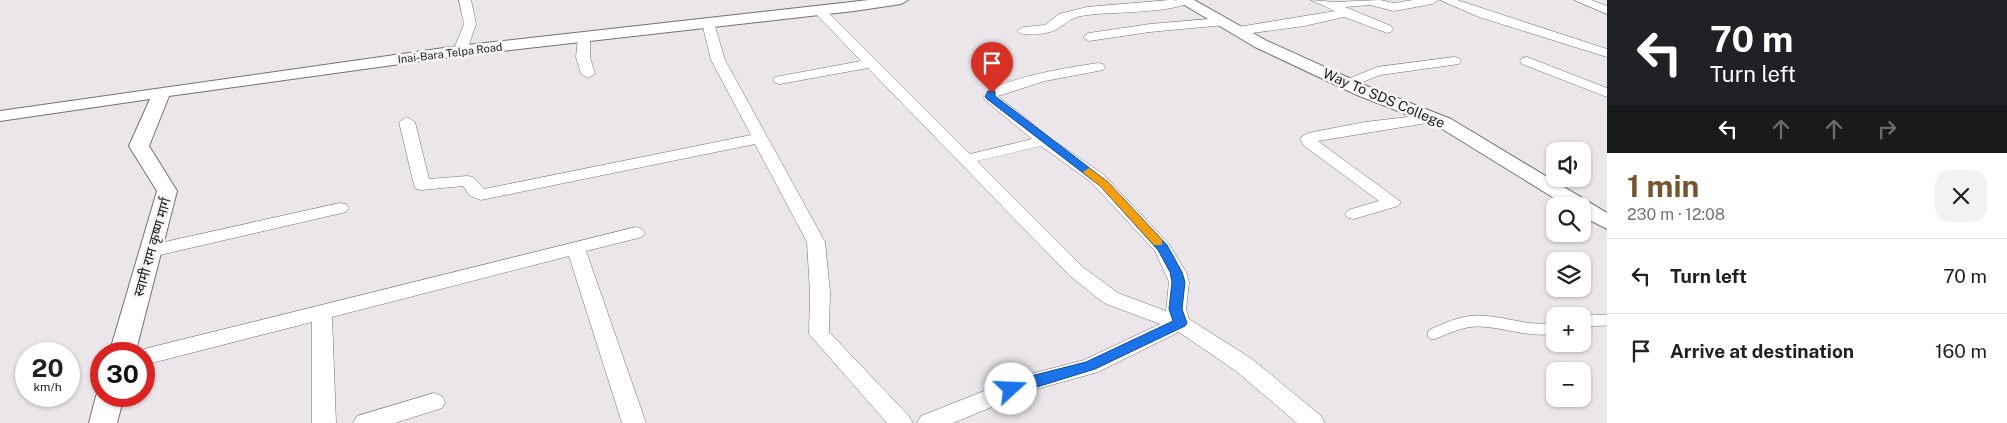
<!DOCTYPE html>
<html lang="en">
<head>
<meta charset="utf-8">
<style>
	body { margin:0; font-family:"Public Sans","Noto Sans Devanagari",sans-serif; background:#f2f2f2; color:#202124; height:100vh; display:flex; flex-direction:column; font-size:19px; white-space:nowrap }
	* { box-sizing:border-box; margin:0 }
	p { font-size:16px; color:#757577 }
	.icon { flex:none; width:28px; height:28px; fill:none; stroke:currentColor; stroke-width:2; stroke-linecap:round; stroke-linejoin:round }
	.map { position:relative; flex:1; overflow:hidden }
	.details { display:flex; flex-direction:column; background:#fff; width:400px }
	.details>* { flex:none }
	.guide { background:#202124; color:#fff; overflow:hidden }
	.controls { position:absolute; left:1546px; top:142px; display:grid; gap:10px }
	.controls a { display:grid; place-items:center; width:45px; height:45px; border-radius:10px; background:#fff; box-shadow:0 1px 4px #0004; font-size:25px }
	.speed { position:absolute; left:15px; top:342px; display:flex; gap:10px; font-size:25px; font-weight:700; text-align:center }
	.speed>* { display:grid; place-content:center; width:65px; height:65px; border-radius:50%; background:#fff; box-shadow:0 1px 4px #0004; line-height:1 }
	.speed small { font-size:12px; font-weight:400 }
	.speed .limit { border:8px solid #d22; background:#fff; color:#111 }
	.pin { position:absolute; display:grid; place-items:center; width:42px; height:42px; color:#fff; margin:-51px -21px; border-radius:50% 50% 50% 0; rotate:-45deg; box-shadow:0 0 5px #0007 }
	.pin .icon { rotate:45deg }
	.me { position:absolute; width:55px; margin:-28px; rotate:70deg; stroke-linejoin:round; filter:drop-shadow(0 0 4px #0008) }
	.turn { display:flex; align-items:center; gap:18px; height:105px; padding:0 20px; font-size:22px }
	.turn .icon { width:65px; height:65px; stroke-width:2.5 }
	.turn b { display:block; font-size:35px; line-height:42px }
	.lanes { display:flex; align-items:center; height:48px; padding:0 20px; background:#0003; justify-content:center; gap:25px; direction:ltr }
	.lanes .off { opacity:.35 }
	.round { display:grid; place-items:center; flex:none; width:52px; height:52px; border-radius:15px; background:#f2f2f2 }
	.head { display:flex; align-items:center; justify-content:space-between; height:85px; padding:0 20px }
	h1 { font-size:30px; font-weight:700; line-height:38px; color:#76552c }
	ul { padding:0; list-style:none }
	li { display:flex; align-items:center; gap:15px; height:75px; padding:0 20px; border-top:1px solid #e0e0e0 }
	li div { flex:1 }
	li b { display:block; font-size:19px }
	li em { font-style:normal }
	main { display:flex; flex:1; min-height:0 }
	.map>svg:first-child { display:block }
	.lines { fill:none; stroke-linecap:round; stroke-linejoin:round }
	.service-casing { stroke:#747174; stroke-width:12 }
	.minor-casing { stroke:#747174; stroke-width:1 }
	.tertiary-casing { stroke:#747174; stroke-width:2 }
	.service { stroke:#fff; stroke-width:11 }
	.minor { fill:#fff; fill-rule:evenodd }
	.tertiary { fill:#fff; fill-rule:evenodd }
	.route { fill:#1a73e8; stroke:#114b97 }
	.slow { fill:#f59e0b }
	.labels { text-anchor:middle; stroke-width:5; stroke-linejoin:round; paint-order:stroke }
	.far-street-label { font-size:11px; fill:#1e1d1e; stroke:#f7f4f7 }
	.street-label { font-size:14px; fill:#1e1d1e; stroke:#f7f4f7 }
</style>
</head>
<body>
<main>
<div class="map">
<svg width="1607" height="423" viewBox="0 0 1607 423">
	<rect width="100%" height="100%" fill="#eae6ea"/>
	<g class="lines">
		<defs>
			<g id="service">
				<path d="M1582,321L1607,320"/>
				<path d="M1433,334C1447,328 1462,321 1478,321C1504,321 1528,333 1555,328"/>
			</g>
			<g id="minor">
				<path d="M459,0H471L476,24L467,51L460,55L453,51L464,24Z"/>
				<path d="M1169,0L1190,1C1179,13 1107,12 1088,15C1068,17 1068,24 1053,31C1046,34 1022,37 1017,31L1023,27L1045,25L1059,14L1087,7Z"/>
				<path d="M1311,0L1335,2L1380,0L1394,3L1413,0H1438L1432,4L1394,11L1370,5L1345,7L1391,26L1393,29L1391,32L1387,33L1344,17L1304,26L1238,35L1232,31L1238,27L1335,11Z"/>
				<path d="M1440,0H1457L1607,49V57L1479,17Z"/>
				<path d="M1574,0H1591L1607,6V14Z"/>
				<path d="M820,7L824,8L970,154L1032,139L985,100L983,97C996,78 1073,67 1098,63L1103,64L1105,67L1103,70L1045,81L998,96L1050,138L1103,174L1169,244L1186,272L1189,282L1186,309L1189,319L1252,359L1321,416L1325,423H1297L1236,371L1179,332L1098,372L1033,390L953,423H917L921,416L1019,377L1084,360L1160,324L1104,303L1070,276L868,68L780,84L775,83L773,80L775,77L861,61L816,14L814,11L816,8ZM1041,146L1091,182L1155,251L1169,282L1166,311L1118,293L1084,268L977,161Z"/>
				<path d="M1221,18L1227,22L1225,25L1150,32L1089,41L1083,37L1089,33L1150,24Z"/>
				<path d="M708,19L714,23L725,60L825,242L830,292L829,332L909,416L913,423H887L809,334L810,292L807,242L755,144L481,200L470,196L463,186L422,190L416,189L414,185L399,122L407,117L415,122L429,179L467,176L473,177L484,189L751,135L711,60L702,23Z"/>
				<path d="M584,33L590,37V57L595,74L588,78L581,74L576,57L578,37Z"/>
				<path d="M1454,57L1459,58L1461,61L1459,64L1380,75L1348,88L1341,84L1343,81L1377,67Z"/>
				<path d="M1527,57L1607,88V97L1522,64L1520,61L1522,58Z"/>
				<path d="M1434,114L1439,115L1441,118L1439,121L1318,141L1401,202L1398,206L1354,219L1348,218L1345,214L1348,210L1379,201L1303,145L1300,138L1308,133L1365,122Z"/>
				<path d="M340,203L346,204L349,208L346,212L151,257L144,255L142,251L144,247L151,245Z"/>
				<path d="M636,227L642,229L645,233L642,237L586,251L646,423H622L569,256L332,317L336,423H312V322L144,365V354H135L144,349Z"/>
				<path d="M434,393L442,396L445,402L442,408L395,423H353L357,416Z"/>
			</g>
			<g id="tertiary">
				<path d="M869,0H908L901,4L854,11L458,56L169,96L149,146L177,191L135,354H109L157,191L129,146L150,99L0,121V111L458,46Z"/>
				<path d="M1176,0H1194L1267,41L1369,87L1451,119L1607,213V229L1582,216V206H1567L1439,127L1357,95L1255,47Z"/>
				<path d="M101,388V396H124L117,423H89L96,396Z"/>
			</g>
		</defs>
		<use href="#service" class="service-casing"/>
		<use href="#minor" class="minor-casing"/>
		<use href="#tertiary" class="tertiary-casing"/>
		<use href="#service" class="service"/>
		<use href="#minor" class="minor"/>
		<use href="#tertiary" class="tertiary"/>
	</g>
	<path class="route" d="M988,91H995V96L1108,182L1167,245L1182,272L1185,282L1182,309L1187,323L1185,326L1095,369L1011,395L1006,393L1003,389L1006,385L1027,377L1086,362L1173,321L1169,309L1172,282L1170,272L1158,250L1100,186L987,99L985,97Z"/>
	<path class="slow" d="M1089,168L1108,182L1162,240V245H1154L1100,186L1085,174L1083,172Z"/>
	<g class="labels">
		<g class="far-street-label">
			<text transform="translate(450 53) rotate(-7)" y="4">Inai-Bara Telpa Road</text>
		</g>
		<g class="street-label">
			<text transform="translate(1384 98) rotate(23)" y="5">Way To SDS College</text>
			<text transform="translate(152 247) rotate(-74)" y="5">स्वामी राम कृष्ण मार्ग</text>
		</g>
	</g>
</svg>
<div class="controls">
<a><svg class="icon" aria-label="sound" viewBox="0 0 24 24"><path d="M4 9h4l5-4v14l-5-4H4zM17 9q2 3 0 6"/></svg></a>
<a><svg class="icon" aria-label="search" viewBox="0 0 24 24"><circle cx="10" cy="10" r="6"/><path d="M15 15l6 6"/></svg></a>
<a><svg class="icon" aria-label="layers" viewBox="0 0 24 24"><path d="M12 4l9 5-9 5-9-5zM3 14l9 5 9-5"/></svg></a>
<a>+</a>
<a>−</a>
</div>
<div class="speed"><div>20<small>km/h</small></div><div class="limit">30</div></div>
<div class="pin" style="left:992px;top:93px;background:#d93025"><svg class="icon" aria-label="arrive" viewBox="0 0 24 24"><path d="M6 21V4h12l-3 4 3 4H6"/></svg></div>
<svg class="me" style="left:1011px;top:389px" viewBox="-20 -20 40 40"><circle r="19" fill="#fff"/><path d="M0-13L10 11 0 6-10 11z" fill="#1a73e8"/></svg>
</div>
<section class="details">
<div class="guide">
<div class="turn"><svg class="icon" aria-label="left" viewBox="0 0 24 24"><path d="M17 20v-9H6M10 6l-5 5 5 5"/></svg><div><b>70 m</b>Turn left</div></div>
<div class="lanes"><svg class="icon" aria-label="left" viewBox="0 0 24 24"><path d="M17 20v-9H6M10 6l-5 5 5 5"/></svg><svg class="icon off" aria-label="ahead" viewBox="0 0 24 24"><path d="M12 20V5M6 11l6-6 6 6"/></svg><svg class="icon off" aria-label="ahead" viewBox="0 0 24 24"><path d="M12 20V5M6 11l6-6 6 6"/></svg><svg class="icon off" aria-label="right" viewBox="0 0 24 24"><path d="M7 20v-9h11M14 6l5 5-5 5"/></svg></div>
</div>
<div class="head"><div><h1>1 min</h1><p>230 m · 12:08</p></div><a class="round"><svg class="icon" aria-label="close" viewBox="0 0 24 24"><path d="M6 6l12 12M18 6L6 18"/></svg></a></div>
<ul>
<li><svg class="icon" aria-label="left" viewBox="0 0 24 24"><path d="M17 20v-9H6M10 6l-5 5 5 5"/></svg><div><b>Turn left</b></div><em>70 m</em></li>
<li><svg class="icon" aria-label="arrive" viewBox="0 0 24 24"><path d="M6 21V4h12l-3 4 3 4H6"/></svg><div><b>Arrive at destination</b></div><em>160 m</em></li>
</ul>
</section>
</main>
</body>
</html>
